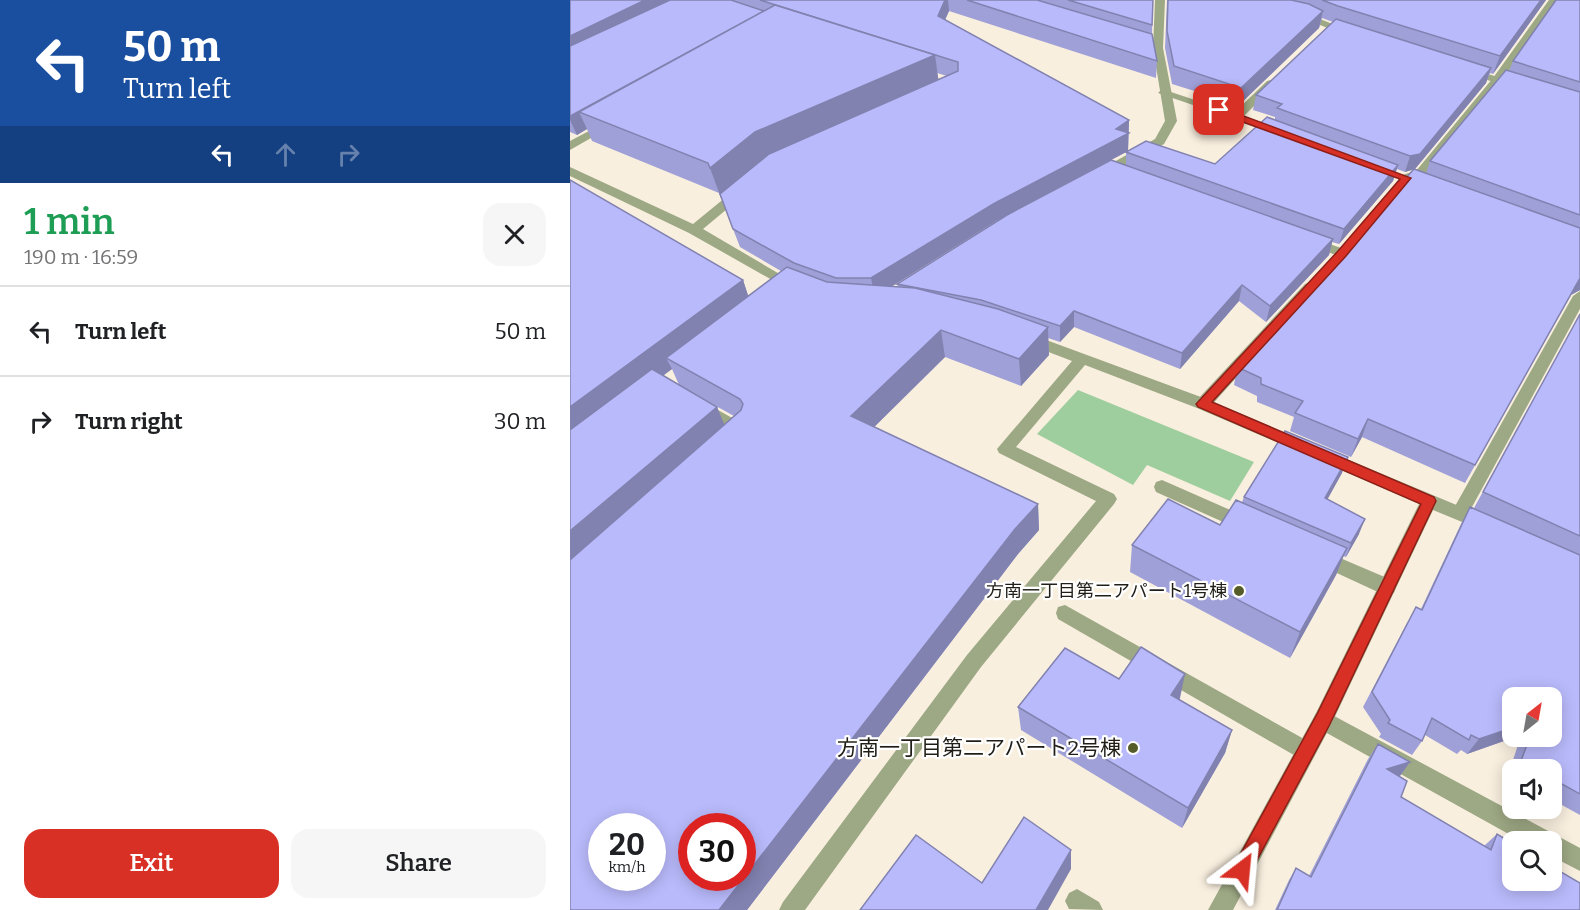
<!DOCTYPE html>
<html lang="en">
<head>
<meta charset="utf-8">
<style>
	body { margin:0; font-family:Bitter,"Noto Sans JP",serif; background:#f6f6f6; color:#202124; height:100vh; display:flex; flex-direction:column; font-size:22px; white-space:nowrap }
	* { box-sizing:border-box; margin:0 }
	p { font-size:20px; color:#757577 }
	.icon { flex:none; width:33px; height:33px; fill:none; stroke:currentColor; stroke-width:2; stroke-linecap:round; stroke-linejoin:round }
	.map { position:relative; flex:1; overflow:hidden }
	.details { display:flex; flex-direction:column; background:#fff; width:570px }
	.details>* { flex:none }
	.guide { background:#1a4fa0; color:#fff; overflow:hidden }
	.needle { width:39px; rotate:31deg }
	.tools { position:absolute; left:932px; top:687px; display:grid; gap:12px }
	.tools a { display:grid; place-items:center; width:60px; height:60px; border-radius:12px; background:#fff; box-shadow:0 3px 15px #0003; font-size:30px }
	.speed { position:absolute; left:18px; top:813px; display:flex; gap:12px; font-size:30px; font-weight:700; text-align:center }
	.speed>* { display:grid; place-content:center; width:78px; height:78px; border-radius:50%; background:#fff; box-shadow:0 3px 15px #0003; line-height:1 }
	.speed small { font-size:15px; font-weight:400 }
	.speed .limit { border:9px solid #d22; background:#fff; color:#111 }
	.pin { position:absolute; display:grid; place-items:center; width:51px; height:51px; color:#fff; margin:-26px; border-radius:12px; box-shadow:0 3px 9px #0006 }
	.me { position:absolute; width:66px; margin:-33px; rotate:29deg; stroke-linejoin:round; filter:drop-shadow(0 0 4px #0008) }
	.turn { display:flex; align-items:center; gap:21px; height:126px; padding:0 24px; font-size:27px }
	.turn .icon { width:78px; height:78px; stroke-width:2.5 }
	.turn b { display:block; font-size:42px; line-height:51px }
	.lanes { display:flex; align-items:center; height:57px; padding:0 24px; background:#0003; justify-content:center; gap:30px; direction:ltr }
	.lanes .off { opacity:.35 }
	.round { display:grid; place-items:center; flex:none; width:63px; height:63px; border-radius:18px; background:#f6f6f6 }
	.head { display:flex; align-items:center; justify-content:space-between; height:102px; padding:0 24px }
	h1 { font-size:36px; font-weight:600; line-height:45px; color:#1e9e55 }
	.button { display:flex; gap:12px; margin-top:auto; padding:12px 24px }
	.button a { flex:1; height:69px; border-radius:18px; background:#d93025; color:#fff; font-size:24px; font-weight:600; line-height:69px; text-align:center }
	.button a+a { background:#f6f6f6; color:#202124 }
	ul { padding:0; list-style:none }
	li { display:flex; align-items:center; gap:18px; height:90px; padding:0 24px; border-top:2px solid #e0e0e0 }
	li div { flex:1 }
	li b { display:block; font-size:22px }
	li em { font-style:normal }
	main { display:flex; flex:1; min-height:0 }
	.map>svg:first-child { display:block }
	.green { fill:#9fce9e }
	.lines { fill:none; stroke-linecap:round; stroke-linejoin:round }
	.service { fill:#9da884; fill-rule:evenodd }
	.minor { fill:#9da884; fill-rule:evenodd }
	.wall { fill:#9fa0d8; fill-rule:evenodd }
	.shaded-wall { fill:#8282b0 }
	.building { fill:#b9bafb; stroke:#8282b0; stroke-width:1.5; fill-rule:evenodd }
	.route { fill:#d93025; stroke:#8d1f18; stroke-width:1.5 }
	.poi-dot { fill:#555c2a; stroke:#fff; stroke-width:2 }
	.labels { text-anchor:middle; stroke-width:4.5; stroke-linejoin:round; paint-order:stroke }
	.poi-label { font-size:18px; fill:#211e18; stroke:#fff; text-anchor:end }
	.near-poi-label { font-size:21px; fill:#211e18; stroke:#fff; text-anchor:end }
</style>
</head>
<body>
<main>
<section class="details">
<div class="guide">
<div class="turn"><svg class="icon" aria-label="left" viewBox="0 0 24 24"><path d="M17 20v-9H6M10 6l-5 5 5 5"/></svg><div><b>50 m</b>Turn left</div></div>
<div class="lanes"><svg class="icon" aria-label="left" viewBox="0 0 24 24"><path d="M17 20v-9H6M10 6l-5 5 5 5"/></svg><svg class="icon off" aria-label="ahead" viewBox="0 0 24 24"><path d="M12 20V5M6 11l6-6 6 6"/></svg><svg class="icon off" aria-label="right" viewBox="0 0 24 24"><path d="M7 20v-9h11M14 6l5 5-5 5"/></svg></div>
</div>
<div class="head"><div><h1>1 min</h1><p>190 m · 16:59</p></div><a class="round"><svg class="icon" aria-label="close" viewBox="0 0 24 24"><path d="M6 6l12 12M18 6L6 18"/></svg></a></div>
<ul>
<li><svg class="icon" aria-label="left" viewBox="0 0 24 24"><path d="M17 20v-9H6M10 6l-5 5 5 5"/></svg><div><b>Turn left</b></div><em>50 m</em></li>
<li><svg class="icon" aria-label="right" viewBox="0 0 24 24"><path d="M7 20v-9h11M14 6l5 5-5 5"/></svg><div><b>Turn right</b></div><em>30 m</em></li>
</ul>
<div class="button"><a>Exit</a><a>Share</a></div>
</section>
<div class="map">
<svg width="1010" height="910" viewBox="0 0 1010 910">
	<rect width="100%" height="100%" fill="#f9efdf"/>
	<path class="green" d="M508,390L684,462L660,501L577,465L563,485L467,434Z"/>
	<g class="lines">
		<g class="service">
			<path d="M979,0H989L931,82L854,177L840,181L837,185H829L827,182L832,175L846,171L923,78Z"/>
			<path d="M701,80L705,81V85L674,116L714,130V134L710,135L588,93L590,91H598L664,113L697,81Z"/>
			<path d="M739,237L777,250L779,253L772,257L734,244L732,241Z"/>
			<path d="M740,282L747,287L745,290L639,408H627L625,404L627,400L735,284Z"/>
			<path d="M1010,291V309L896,518L890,520L884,518L881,513L884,508L1003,296Z"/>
			<path d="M132,401L180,428L182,432L180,436L171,440L165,438L163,433L126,411L124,407L126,403Z"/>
			<path d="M592,480L683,520L686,525L683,530L677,532L671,530L586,492L584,487L586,482Z"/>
			<path d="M749,549L824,581L826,587L824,593L817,595L810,593L743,562L740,557L743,552Z"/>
			<path d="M495,605L743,744L746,751L743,758L736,761L729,758L488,619L486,613L488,607Z"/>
			<path d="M753,710L1010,848V871L981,856V842H953L746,727L743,720L746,713Z"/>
			<path d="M507,889L529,902L533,910L499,909L495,901L499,893Z"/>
		</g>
		<g class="minor">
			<path d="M585,0H595L593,48L607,121L594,144L536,177H528V171L585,139L595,121L583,48Z"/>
			<path d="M729,13H735L785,33L776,35L729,17Z"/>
			<path d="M896,67L953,85L954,87L949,90L892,72V68Z"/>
			<path d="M38,121L44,124L42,126L0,150V141Z"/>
			<path d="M0,167L123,224L167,188H175L177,191L175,194L133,229L230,286L228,289H218L119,233L0,176Z"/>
			<path d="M460,334L639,400L737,442L739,446L737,450L731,452L725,450L627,408L515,365L446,447L544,494L547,499L544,504L411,667L235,910H209L213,902L397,655L526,501L429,453L427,449L502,361L455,343L453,339Z"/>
			<path d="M755,450L920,519L923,524L920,529L914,531L863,510L760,727L663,910H638L746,713L849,504L749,460L747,456L749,452Z"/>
		</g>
	</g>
	<g class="wall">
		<path d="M0,0H583L582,34L587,61L586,78L379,11L375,20L559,120L558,151L426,221L322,286L328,287L327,284L556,165V152L645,164L705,120V117L683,110L686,95L763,22L752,18L749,28L669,105L602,84L595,48L597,0H976L923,74L920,73L916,83L845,169L856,173L860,161L939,71L943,61L1010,0V290L1001,295L895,483L792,437L781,457L720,431L724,417L687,402V396L664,385L667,367L844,169L835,172L827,169L823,181L769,244L762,242L759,255L696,322L669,301L610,369L504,327L490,342L478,338L479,355L451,386L375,357L304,427L468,504L469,530L448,554L177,910L0,180L173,280L178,296L211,271L170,247L149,193L22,141L17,129L7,135L0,132ZM367,73L377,76L368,79ZM102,369L109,385L93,375ZM119,391L164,416L154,425L147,407Z"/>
		<path d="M1010,314V815L981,799V770H942V777L938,775L951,736H981V698L942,736H948L897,754L891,750L887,754L855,735L852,741L842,755L809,737L811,734L793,707L837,623L851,609L891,524L900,507L904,508Z"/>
		<path d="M772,473L757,499L789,534L776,557L773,556L766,575L720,658L560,572L562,545L650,525L672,502L674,497Z"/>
		<path d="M549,679L610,698L609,699L662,730L655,753L612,828L451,730L448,707Z"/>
		<path d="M808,744L840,762L829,777L831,797L914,846L927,834L1010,910H705L719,880L726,868L739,876L798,759Z"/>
	</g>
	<g class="shaded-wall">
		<path d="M75,0H115L0,57V36Z"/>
		<path d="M375,0H378L379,11L369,33L368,16Z"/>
		<path d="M971,0H976L923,74L930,56Z"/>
		<path d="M753,11L749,28L669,105L671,88Z"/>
		<path d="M194,12L9,112L17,129L7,135L0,120V116Z"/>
		<path d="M365,55L369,84L194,162L151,198L140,168L185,132Z"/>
		<path d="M921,68L916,83L845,169L835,172L840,156Z"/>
		<path d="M559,120L558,151L426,221L305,297L301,278Z"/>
		<path d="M828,165L823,181L769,244L774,229Z"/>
		<path d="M763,239L759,255L696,322L700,306Z"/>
		<path d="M1010,278V290L1001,295L895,483Z"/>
		<path d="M173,280L182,307L96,358L102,369L0,446V407Z"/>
		<path d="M672,285L669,301L610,369L612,353Z"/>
		<path d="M504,311V327L490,342V326Z"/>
		<path d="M478,327L479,355L451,386L449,359Z"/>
		<path d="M371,330L375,357L289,442L281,416Z"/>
		<path d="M147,407L158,433L0,572V531Z"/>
		<path d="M798,419L792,437L781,457L788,439Z"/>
		<path d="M778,457L772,473L750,513L755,498Z"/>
		<path d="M468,504L469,530L448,554L177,910H149L445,529Z"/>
		<path d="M795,519L789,534L776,557L781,543Z"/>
		<path d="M777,548L766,575L720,658L730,632Z"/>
		<path d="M615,674L610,698L597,719L601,695Z"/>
		<path d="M942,728V736H948L897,754L909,739Z"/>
		<path d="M662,730L655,753L612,828L618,808Z"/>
		<path d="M840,762L830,776L807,784L817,769Z"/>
		<path d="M501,850V869L478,910H466Z"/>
	</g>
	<g class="building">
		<path d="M0,0H75L0,36Z"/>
		<path d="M100,0H161L194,11L0,116V46Z"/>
		<path d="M190,0H375L368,16L559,120L546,129L559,133L425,203L301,278H266L224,263L163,229L150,194L199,154L388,71V62Z"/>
		<path d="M397,0H467L582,34L587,61Z"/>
		<path d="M498,0H583L582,25Z"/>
		<path d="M598,0H721L739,4L753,11L671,88L604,66L597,31Z"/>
		<path d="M752,0H971L930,56L768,6Z"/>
		<path d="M986,0H1010V82L943,61Z"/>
		<path d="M205,5L365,55L185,132L140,168L138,163L9,112Z"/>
		<path d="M766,19L921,68L850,154L840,156L707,108L712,104L686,95Z"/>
		<path d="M936,70L1010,92V215L860,161Z"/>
		<path d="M697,117L828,165L774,229L556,152L576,141L645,164Z"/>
		<path d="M541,160L763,239L700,306L672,285L612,353L504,311L490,326L411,300L327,284L437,215Z"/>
		<path d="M844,169L1010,228V278L905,465L798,419L788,439L725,413L733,401L691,384V378L667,367Z"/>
		<path d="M0,180L173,280L0,407Z"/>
		<path d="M217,267L257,282L345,288L428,309L478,327L449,359L371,330L281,416L468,504L445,529L149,910H0V560L171,410L173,404L170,399L96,358ZM32,826H82V878H32ZM122,826H172V878H122Z"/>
		<path d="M1010,314V536L913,492Z"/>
		<path d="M82,369L147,407L0,531V430Z"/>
		<path d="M715,431L778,457L755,498L795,519L781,543L674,497Z"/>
		<path d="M598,499L650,525L666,500L777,548L730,632L562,545Z"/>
		<path d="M900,507L1010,555V794L981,778V770H966L951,761L960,736H981V698H942V728L909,739L901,735L899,740L862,718L852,741L818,723L820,720L802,692L846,607L852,610Z"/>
		<path d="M571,647L615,674L601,695L662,730L618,808L448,707L495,648L549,679Z"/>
		<path d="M808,744L840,762L817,769L837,781L831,797L921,850L927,834L942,843V880H981V866L1010,883V910H707L726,868L741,877Z"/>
		<path d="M454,817L501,850L466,910H290L346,835L412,883Z"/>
	</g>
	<path class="route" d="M645,108H652L841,178L776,256L642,402L864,497L866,501L759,726L678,877L672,880L665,877L662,870L665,864L747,714L851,504L628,407L626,404L768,251L830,179L645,112Z"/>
	<g class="poi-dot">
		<circle cx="669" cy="591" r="6"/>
		<circle cx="563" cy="748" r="6"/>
	</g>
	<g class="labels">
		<g class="poi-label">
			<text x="657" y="597">方南一丁目第二アパート1号棟</text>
		</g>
		<g class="near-poi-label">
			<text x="551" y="755">方南一丁目第二アパート2号棟</text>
		</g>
	</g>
</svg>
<div class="tools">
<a><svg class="needle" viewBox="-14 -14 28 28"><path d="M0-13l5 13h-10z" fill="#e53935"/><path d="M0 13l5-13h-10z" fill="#757577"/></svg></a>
<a><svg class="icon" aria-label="sound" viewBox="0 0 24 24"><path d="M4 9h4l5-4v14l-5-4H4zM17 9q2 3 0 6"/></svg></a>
<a><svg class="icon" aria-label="search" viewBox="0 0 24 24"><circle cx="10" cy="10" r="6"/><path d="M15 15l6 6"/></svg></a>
</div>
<div class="speed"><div>20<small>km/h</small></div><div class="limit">30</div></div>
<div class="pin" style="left:649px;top:110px;background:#d93025"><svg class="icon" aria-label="arrive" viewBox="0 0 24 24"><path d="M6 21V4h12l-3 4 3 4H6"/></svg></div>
<svg class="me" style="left:672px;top:870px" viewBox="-20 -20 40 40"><path d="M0-17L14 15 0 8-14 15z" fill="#d93025" stroke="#fff" stroke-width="4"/></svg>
</div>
</main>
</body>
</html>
